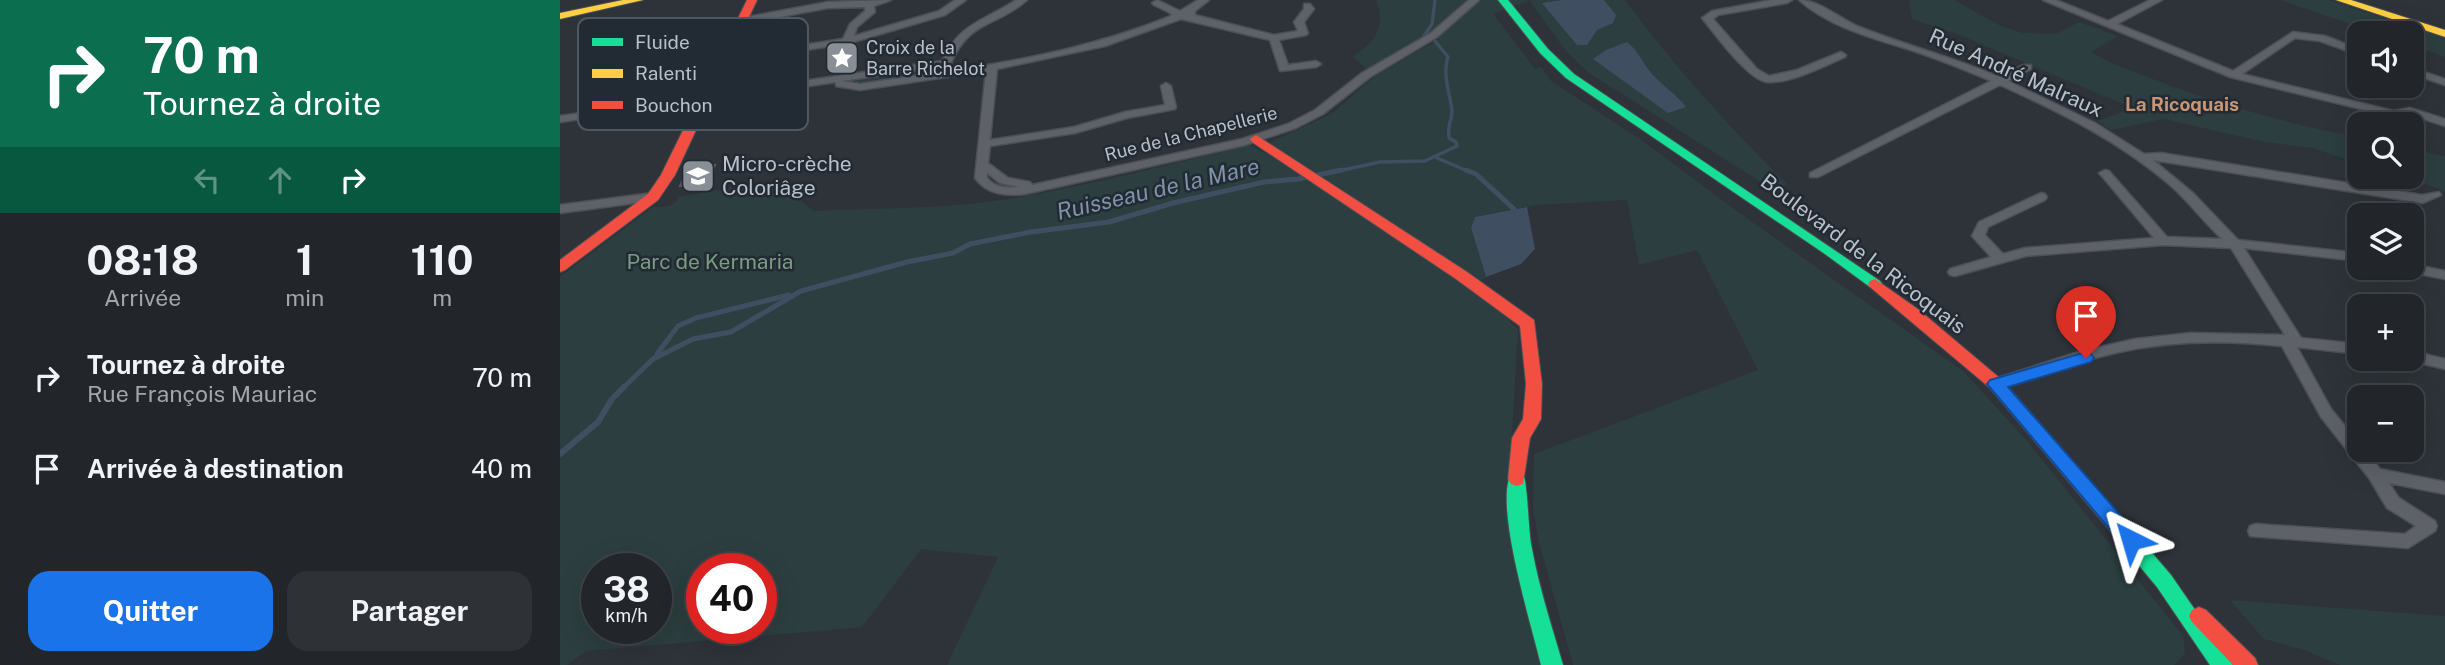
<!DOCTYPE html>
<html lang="fr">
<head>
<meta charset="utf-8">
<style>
	body { margin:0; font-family:"Public Sans",sans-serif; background:#2e3237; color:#f1f3f6; height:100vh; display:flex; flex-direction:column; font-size:26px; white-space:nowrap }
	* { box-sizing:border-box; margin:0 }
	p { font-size:23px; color:#a2a5a9 }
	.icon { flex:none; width:38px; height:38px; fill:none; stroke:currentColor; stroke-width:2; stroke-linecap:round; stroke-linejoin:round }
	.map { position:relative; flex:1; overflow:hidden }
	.sheet { display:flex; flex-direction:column; background:#22262b; width:560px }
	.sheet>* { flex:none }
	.hud { background:#0b6e4f; color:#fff; overflow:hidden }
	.fabs { position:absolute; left:1787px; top:21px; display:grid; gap:14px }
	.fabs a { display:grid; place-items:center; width:77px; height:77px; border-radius:14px; background:#22262b; box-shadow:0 7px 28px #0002,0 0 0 2px #3f4347; font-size:35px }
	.speed { position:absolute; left:21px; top:553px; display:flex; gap:14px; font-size:35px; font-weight:700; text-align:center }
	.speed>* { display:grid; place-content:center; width:91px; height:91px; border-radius:50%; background:#22262b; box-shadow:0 7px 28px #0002,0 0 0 2px #3f4347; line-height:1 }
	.speed small { font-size:18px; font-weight:400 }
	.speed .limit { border:10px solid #d22; background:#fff; color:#111 }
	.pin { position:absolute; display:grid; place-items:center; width:60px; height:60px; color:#fff; margin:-72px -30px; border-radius:50% 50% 50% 0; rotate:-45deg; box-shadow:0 0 7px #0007 }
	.pin .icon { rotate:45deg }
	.me { position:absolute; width:77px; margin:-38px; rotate:320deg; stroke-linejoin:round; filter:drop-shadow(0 0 5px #0008) }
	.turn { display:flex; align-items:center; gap:24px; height:147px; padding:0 28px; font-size:32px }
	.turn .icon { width:91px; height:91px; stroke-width:2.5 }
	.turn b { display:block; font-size:49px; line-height:60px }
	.lanes { display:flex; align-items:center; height:66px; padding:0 28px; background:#0003; justify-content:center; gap:35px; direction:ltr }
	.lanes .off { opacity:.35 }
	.eta { display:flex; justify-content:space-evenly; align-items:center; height:119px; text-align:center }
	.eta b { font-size:42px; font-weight:700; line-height:49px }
	.button { display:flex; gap:14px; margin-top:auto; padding:14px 28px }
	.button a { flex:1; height:80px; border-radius:21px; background:#1a73e8; color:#fff; font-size:28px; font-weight:700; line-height:80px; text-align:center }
	.button a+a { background:#2e3237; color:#f1f3f6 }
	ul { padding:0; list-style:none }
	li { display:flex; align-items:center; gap:21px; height:91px; padding:0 28px }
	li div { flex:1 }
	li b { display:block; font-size:26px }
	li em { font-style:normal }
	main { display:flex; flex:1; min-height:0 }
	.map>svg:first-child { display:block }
	.green { fill:#2c3e3f; fill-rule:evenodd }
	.water { fill:#3f4f61 }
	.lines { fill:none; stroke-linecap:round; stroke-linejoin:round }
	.stream-far2 { stroke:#3f4f61; stroke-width:3.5 }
	.stream-far1 { stroke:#3f4f61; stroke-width:5 }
	.stream { stroke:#3f4f61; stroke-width:6 }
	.building { fill:#484d52; stroke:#565b61; stroke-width:2 }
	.street-casing { stroke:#4c4f54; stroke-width:3 }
	.fast-casing { stroke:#4c4f54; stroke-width:2 }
	.slow-casing { stroke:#4c4f54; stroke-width:2 }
	.jam-casing { stroke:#4c4f54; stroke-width:2 }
	.street { fill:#5e6268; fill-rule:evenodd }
	.fast { fill:#16e098; fill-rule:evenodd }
	.slow { fill:#ffcf43; fill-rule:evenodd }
	.jam { fill:#f24e42; fill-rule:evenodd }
	.route { fill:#1a73e8; stroke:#114b97; stroke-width:2 }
	.labels { text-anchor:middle; stroke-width:5; stroke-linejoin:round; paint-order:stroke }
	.far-poi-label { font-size:18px; fill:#b9c0c9; stroke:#222a34; text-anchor:start }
	.far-street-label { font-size:18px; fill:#b9c0c9; stroke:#222a34 }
	.far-neighbourhood-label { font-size:19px; font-weight:bold; fill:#c99674; stroke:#222a34 }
	.street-label { font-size:21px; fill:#b9c0c9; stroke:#222a34 }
	.poi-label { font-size:21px; fill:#b9c0c9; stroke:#222a34; text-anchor:start }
	.park-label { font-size:21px; fill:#7b9c81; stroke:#222a34 }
	.water-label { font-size:23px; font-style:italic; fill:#7e92a8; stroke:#222a34 }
	.key { fill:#222a34; stroke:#4f5761; stroke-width:2 }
	.key-label { font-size:19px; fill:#b9c0c9 }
</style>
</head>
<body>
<main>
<section class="sheet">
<div class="hud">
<div class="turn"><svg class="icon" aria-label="right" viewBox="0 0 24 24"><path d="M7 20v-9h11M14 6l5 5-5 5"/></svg><div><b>70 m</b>Tournez à droite</div></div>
<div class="lanes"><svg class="icon off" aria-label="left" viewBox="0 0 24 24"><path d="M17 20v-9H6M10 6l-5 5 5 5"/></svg><svg class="icon off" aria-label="ahead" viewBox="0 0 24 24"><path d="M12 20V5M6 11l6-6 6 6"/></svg><svg class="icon" aria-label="right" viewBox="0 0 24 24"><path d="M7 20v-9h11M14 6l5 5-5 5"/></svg></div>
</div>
<div class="eta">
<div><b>08:18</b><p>Arrivée</p></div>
<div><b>1</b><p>min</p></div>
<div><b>110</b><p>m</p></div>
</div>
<ul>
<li><svg class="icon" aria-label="right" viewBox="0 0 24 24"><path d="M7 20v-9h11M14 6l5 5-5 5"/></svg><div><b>Tournez à droite</b><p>Rue François Mauriac</p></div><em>70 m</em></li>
<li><svg class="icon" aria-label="arrive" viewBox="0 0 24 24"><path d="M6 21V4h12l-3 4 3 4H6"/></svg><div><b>Arrivée à destination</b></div><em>40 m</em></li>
</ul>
<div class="button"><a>Quitter</a><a>Partager</a></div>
</section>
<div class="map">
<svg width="1885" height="665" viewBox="0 0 1885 665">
	<rect width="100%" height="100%" fill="#2e3339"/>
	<g class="green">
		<path d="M816,0H1065C1114,66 1168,126 1227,184L1215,191L1029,73L1006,51L969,0L933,14L975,69L981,67L991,81L1080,139L1181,214L1403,371L1468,442L1623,636L1625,653L1614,665H1013L979,542L973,508L974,454L1198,370L1137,250L1079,265L1067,200L976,205L915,217L911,229L926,278L918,281L746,170L709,143L773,113L816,75L879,39L867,35L807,70L793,57C816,39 826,30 816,0Z"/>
		<path d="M1349,0H1394L1443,27L1463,33L1496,34L1519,22L1558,36L1531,52C1554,66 1581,74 1606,84C1670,107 1732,125 1799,137V163L1752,148L1705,142L1603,119L1551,130L1538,121L1572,108L1400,35L1352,19Z"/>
		<path d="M1720,0H1768L1885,38V57L1852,45V33H1817Z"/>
		<path d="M380,66L387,68L385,72L298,85L293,83L297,79Z"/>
		<path d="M690,145L712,157L941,305L942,314L949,315V321L958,329L951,449L984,665H387L438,557L361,549L302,627L26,651L7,665H0V277L93,207L109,206L118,200L116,197L186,186L214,185L230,190L253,211C320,208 389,209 455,198C534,184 612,164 690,145ZM37,569H96V628H37ZM142,569H201V628H142Z"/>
		<path d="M1852,149L1885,156V191L1862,183L1841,184L1831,177H1852Z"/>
		<path d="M1670,600L1885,616V665H1780L1745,650L1704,639Z"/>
	</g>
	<g class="water">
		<path d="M1002,0H1044L1056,15L1053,23L1037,30L1027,45H1017L982,3Z"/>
		<path d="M1067,42C1079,51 1082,63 1092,74C1103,86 1116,94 1126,107L1108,113L1033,59L1046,50Z"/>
		<path d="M967,207L975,249L961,264L926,277L911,228L915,217Z"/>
	</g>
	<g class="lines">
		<g class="stream-far2">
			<path d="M864,36L872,24L875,0"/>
			<path d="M877,158L910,172"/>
			<path d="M774,172L820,162L865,161L897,146L896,142L889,138C887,126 892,120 892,111C890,93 882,75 888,57L875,41"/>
		</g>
		<g class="stream-far1">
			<path d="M906,170L916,174L954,209"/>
			<path d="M97,354L118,326L136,318L229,295"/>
			<path d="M62,389L93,359L133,339L171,332L241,291L347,262L393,253L410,244L471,232L549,222L613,203L704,182L738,179L782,170"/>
		</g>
		<path class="stream" d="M0,454L38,422L52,399L64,387"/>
	</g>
	<path class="building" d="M155,165L148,182L120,186L128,169Z"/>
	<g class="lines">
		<defs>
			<g id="street">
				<path d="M331,0L314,6L315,12L297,27L294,36L379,11L395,0H406L385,15L290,43L194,58L189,55L190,53L283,39L290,24L305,11V7L268,8L182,24L177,21L182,18L268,2Z"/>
				<path d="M456,0H467C437,27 410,19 391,63L396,70C470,59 542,44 611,16L612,14L594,5L592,3L597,0L620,11L638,0H649L635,11V15L714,35L738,31L734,22L744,9V4H750L754,9L744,22L748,33L746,35L719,40L728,65L756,61L761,64L756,67L720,71L710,40L621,19L545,46L437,69L430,140L514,127L565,112L605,105L601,86L606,83L611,86L616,107L615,109L567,118L515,133L430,146L428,163L448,178L470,182L472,185L682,139L728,124L755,110L802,73L871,33L909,0H919L877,37L810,77L763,114L736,128L685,145L465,194C445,196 428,195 415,178L426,71L300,90L276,86V82L0,122V116L49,109L93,55L91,35L99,37L103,55L62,107L382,61C399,23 424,21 456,0ZM383,66L387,71L300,84L282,81ZM427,173L440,183L459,187C446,188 436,188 427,178Z"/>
				<path d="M1212,0H1232L1227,3L1158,15L1153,19L1197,69L1209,76L1237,70L1281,52L1286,55L1285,57C1265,66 1229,84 1207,82C1188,80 1155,34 1142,18L1152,11Z"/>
				<path d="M1239,0C1259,0 1279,18 1297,26C1344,45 1393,57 1439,77L1463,65H1471V69L1448,81L1535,123L1584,154L1601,153L1862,195L1879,192L1881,195L1863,203L1593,160L1633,193L1678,240L1799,253V261L1684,248L1741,338L1799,344V354L1737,347L1771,409L1799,443V450H1805L1820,469L1885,482V494L1829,483L1839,498L1875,521L1877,526L1875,531L1848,548L1690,536L1688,531L1690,526L1696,524L1845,534L1856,526L1827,508L1809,478L1761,417L1722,346C1666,340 1609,340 1555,353C1514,362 1476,377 1436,389L1431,388L1429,384L1431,380L1522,351L1575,339L1631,333L1725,335L1671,248L1603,245L1466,256L1395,276L1390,275L1388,272L1390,269L1431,257L1412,236L1419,222L1481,193L1485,194L1487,197L1485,200L1428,227L1425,235L1443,254L1465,248L1594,238L1541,175L1539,173L1545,170L1549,171L1607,237L1662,239C1644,222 1629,202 1610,185C1559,141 1500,112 1440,85L1258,177H1250V173L1431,81C1406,70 1380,60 1354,51C1316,39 1270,28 1239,0Z"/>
				<path d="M1483,0H1496L1548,21L1590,0H1602L1557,24L1673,71L1733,32L1765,36L1799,49V55L1760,41L1735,38L1682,74L1834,111L1850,108L1885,119V126L1849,114L1834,117L1670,77Z"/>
				<path d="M1852,68L1885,79V85L1852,74Z"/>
				<path d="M93,193L99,197L97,200L0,213V205Z"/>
				<path d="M1852,264L1885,271V279L1844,271L1842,268H1852Z"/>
				<path d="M1852,351L1885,359V369L1847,360L1852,359Z"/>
			</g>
			<g id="fast">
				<path d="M938,0H948L988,49L1014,74L1320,281L1322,284L1320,287H1310L1265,254L1006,78L980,53Z"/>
				<path d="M957,472L963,474C968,483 968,533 972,549C979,588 992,627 1003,665H981C972,627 934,506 951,474Z"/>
				<path d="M1554,514L1561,517L1611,575L1673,665H1650L1597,587L1547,527L1545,522L1547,517Z"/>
			</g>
			<g id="slow">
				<path d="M63,0H83L0,19V13Z"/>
				<path d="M1776,0H1791L1885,30V37Z"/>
			</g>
			<g id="jam">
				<path d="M187,0H197L115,175L98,200L5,270L0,272V260L88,194L101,175Z"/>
				<path d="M696,135L907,272L974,320L982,384L981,419L970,438L963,484L957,486L951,484L948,479L952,438L963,419L966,384L960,326L896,279L692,142L690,139Z"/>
				<path d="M1315,279L1359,310L1442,380L1561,517L1563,522L1561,527L1554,530L1547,527L1430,388L1310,287L1308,284L1310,281Z"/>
				<path d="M1639,607L1646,610L1695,658L1698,665H1673L1632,622L1629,616L1632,610Z"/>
			</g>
		</defs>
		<use href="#street" class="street-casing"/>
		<use href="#fast" class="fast-casing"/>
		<use href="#slow" class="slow-casing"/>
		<use href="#jam" class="jam-casing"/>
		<use href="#street" class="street"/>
		<use href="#fast" class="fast"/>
		<use href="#slow" class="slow"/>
		<use href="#jam" class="jam"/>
	</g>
	<path class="route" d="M1526,352L1531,354L1534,358L1531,362L1448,387L1577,534L1580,540L1577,546L1571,548L1564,546L1427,384L1430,380Z"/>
	<defs>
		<symbol id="sight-square" viewBox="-11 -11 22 22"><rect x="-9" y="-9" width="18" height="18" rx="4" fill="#888f97" stroke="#222a34"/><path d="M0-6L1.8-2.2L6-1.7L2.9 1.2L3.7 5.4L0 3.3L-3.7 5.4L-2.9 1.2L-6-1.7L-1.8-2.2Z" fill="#fff"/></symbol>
		<symbol id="school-square" viewBox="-11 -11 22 22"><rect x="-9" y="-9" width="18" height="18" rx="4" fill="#888f97" stroke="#222a34"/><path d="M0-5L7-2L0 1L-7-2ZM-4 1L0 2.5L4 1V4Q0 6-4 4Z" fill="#fff"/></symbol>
	</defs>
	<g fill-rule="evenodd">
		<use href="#sight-square" x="263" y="39" width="38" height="38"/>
		<use href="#school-square" x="119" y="157" width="38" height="38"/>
	</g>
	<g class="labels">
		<g class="far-poi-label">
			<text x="306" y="54">Croix de la<tspan x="306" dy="21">Barre Richelot</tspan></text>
		</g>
		<g class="far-street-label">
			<text transform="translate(631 134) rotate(-14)" y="6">Rue de la Chapellerie</text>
		</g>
		<g class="far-neighbourhood-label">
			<text x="1622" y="111">La Ricoquais</text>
		</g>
		<g class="street-label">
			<text transform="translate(1456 73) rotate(24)" y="7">Rue André Malraux</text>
			<text transform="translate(1303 254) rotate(37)" y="7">Boulevard de la Ricoquais</text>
		</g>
		<g class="poi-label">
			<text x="162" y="171">Micro-crèche<tspan x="162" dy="24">Coloriâge</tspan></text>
		</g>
		<g class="park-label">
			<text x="150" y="269">Parc de Kermaria</text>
		</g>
		<g class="water-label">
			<text transform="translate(598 189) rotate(-13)" y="8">Ruisseau de la Mare</text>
		</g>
	</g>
	<rect x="18" y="18" width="230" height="112" rx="10" class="key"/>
	<rect x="32" y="38" width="31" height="8" fill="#16e098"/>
	<rect x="32" y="69" width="31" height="9" fill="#ffcf43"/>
	<rect x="32" y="101" width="31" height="8" fill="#f24e42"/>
	<g class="key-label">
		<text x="75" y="49">Fluide</text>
		<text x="75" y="80">Ralenti</text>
		<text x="75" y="112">Bouchon</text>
	</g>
</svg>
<div class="fabs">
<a><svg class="icon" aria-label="sound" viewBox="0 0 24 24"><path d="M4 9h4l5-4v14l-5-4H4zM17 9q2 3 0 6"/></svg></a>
<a><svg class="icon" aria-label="search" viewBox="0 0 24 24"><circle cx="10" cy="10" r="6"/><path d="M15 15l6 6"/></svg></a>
<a><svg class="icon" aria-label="layers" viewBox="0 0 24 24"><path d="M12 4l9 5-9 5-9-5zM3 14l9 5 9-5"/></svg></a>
<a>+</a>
<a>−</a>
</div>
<div class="speed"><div>38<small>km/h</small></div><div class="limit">40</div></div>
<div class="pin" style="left:1526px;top:358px;background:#d93025"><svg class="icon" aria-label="arrive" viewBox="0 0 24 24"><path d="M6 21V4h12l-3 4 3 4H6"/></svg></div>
<svg class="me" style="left:1571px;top:540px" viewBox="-20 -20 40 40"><path d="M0-17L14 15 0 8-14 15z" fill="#1a73e8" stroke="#fff" stroke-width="4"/></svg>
</div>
</main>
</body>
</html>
